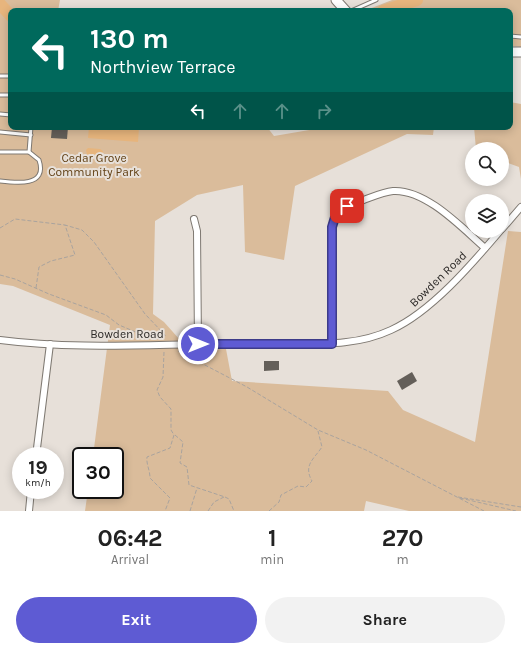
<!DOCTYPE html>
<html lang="en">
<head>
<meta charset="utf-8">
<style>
	body { margin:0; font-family:Karla,sans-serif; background:#f2f2f2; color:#222; height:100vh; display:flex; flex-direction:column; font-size:15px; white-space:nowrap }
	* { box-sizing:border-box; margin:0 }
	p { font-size:13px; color:#767676 }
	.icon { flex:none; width:22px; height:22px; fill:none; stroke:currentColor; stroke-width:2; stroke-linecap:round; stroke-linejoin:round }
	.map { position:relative; height:511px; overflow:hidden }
	.side { display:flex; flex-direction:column; background:#fff; flex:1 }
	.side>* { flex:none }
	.top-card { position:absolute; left:8px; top:8px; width:505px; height:122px; border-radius:8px; box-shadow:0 2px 10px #0003; background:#00695c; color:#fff; overflow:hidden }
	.tools { position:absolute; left:465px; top:142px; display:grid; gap:8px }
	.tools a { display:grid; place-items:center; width:44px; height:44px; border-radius:50%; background:#fff; box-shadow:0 2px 10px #0003; font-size:20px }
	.speed { position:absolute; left:12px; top:447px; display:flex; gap:8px; font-size:20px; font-weight:700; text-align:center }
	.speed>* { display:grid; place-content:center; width:52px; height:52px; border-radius:50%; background:#fff; box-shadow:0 2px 10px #0003; line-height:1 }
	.speed small { font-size:10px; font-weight:400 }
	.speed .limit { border:2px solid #111; border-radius:6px; background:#fff; color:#111 }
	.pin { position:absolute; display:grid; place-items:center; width:34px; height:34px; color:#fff; margin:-17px; border-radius:8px; box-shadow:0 2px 6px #0006 }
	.me { position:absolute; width:44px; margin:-22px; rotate:90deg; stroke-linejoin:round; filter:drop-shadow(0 0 3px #0008) }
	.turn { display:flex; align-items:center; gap:14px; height:84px; padding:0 16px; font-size:18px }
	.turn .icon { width:52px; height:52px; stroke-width:2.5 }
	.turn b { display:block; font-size:28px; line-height:34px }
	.lanes { display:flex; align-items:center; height:38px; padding:0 16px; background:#0003; justify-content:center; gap:20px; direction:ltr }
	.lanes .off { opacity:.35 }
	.eta { display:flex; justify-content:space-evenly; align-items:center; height:68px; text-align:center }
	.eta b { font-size:24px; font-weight:700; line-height:28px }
	.cta { display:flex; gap:8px; margin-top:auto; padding:8px 16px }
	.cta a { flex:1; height:46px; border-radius:24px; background:#5e5bd3; color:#fff; font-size:16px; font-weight:700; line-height:46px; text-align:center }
	.cta a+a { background:#f2f2f2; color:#222 }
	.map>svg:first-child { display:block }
	.green { fill:#dabc9b }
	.water { fill:#e7b57d }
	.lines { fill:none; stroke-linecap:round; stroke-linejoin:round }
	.river { stroke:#e7b57d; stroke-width:12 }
	.building { fill:#645f59 }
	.lane-casing { stroke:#7f7972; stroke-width:5 }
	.street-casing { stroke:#7f7972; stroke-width:8 }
	.secondary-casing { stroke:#7f7972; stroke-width:11 }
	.path { stroke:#a9a39e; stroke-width:1; stroke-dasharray:4 2; stroke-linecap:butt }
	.lane { stroke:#fff; stroke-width:3 }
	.street { stroke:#fff; stroke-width:6 }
	.secondary { stroke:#fff; stroke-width:9 }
	.route-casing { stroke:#3d3b89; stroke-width:10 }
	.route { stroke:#5e5bd3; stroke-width:7 }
	.labels { text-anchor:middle; stroke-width:4; stroke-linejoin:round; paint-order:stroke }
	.park-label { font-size:12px; fill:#634217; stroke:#e7e0d9 }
	.street-label { font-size:12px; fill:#2d2a28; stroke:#e7e0d9 }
</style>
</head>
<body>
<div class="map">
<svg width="521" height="511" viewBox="0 0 521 511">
	<rect width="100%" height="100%" fill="#e7e0d9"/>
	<g class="green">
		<path d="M0,0H60L58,11H11V127H267L274,136L327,127H434L433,135L407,134L295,186L284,260L245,252L243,185L197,195L155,221L153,314L164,322L189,350L226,349L232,381L388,391L403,410L475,442L508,231L521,232V511H409L366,501L364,511H85L88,490H115V456H93L110,325L13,286L0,284Z"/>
		<path d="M392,0H521V47L510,46V11H364Z"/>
		<path d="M510,102L521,104V179L519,167L502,161V149H476L474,127H510Z"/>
	</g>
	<g class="water">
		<path d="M89,127H121L124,129L125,127H139L138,142L88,138Z"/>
		<path d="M88,148L100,149L103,151V154L100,156L87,155L86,150Z"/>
	</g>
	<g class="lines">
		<g class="river">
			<path d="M0,4L11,16"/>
			<path d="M383,11L417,0"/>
		</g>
	</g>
	<g class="building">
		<path d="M52,127H68L67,139L51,138Z"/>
		<path d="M264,361H279V370L264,371Z"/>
		<path d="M412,372L417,381L402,390L397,381Z"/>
	</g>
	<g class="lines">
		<defs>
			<g id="lane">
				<path d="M351,11L376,0"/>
				<path d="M510,36L521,37"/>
				<path d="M0,76H11"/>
				<path d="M0,95H11"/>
				<path d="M0,114L11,115"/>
				<path d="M0,132L31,135"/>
				<path d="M0,152H29L31,127"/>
				<path d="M0,181C16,183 48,187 39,160L29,152"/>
			</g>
			<g id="street">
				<path d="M194,219L197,231L198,344"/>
				<path d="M502,229L521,207"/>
				<path d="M0,340C69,349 139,345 209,344C236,344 263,344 290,344C325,344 359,345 391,330C431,312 472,264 500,231"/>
				<path d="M332,344V227C334,212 345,207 358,202C370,198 382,192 393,191C426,189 462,228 485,248"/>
				<path d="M36,456L50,344"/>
				<path d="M29,511L31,490"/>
			</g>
			<g id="secondary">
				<path d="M336,0L346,11"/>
				<path d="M510,52H521"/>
			</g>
		</defs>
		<use href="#lane" class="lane-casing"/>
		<use href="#street" class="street-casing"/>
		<use href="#secondary" class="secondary-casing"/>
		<g class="path">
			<path d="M0,228L15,219L65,225"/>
			<path d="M0,275L15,279L49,294L106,315L119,325L150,338"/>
			<path d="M36,288L39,267L51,261L75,255L65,225L82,230L94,242L145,314L165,335V338"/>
			<path d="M178,351L247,387L318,430L366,450L484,511"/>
			<path d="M164,352L163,377L157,390L160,397L171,409V430L174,435L170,448L147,457C146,464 150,470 150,478L170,498L165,511"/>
			<path d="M175,435L183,442L180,463L187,467L189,485L225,497L229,499L234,511"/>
			<path d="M458,497L521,507"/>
			<path d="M460,498L516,511"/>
			<path d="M190,511L197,488"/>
			<path d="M208,511L214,502L224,497"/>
			<path d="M269,511L279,502L281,495L298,486L306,487L312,481C303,465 314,459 322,447L318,431"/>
		</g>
		<use href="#lane" class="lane"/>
		<use href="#street" class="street"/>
		<use href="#secondary" class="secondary"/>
	</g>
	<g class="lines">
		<defs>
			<path id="route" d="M198,344H332V227L336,214L347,206"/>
		</defs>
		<use href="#route" class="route-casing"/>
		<use href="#route" class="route"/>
	</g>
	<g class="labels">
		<g class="park-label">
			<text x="94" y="162">Cedar Grove<tspan x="94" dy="14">Community Park</tspan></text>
		</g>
		<g class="street-label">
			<text transform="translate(438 279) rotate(-44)" y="4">Bowden Road</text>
			<text x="127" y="338">Bowden Road</text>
		</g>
	</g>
</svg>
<div class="tools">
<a><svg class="icon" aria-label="search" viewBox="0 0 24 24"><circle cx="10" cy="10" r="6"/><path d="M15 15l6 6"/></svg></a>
<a><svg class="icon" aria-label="layers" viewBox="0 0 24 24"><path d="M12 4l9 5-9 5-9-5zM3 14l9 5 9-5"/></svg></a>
</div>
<div class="speed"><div>19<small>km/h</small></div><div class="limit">30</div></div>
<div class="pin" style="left:347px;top:206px;background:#d93025"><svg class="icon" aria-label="arrive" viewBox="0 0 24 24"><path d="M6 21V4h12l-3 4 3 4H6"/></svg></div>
<svg class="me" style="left:198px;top:344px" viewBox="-20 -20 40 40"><circle r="17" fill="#5e5bd3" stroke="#fff" stroke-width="3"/><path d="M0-11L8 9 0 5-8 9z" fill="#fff"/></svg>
<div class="top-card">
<div class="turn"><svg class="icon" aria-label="left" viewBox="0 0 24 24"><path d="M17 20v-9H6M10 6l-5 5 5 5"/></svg><div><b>130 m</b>Northview Terrace</div></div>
<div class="lanes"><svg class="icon" aria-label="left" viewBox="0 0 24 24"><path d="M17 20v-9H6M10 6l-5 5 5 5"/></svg><svg class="icon off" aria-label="ahead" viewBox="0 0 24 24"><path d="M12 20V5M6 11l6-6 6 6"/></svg><svg class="icon off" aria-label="ahead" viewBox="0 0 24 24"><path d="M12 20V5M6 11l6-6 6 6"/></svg><svg class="icon off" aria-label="right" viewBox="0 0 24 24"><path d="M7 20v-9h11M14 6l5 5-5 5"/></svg></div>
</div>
</div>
<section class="side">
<div class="eta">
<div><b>06:42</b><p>Arrival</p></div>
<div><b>1</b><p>min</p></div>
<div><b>270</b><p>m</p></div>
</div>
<div class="cta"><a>Exit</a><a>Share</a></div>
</section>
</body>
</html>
